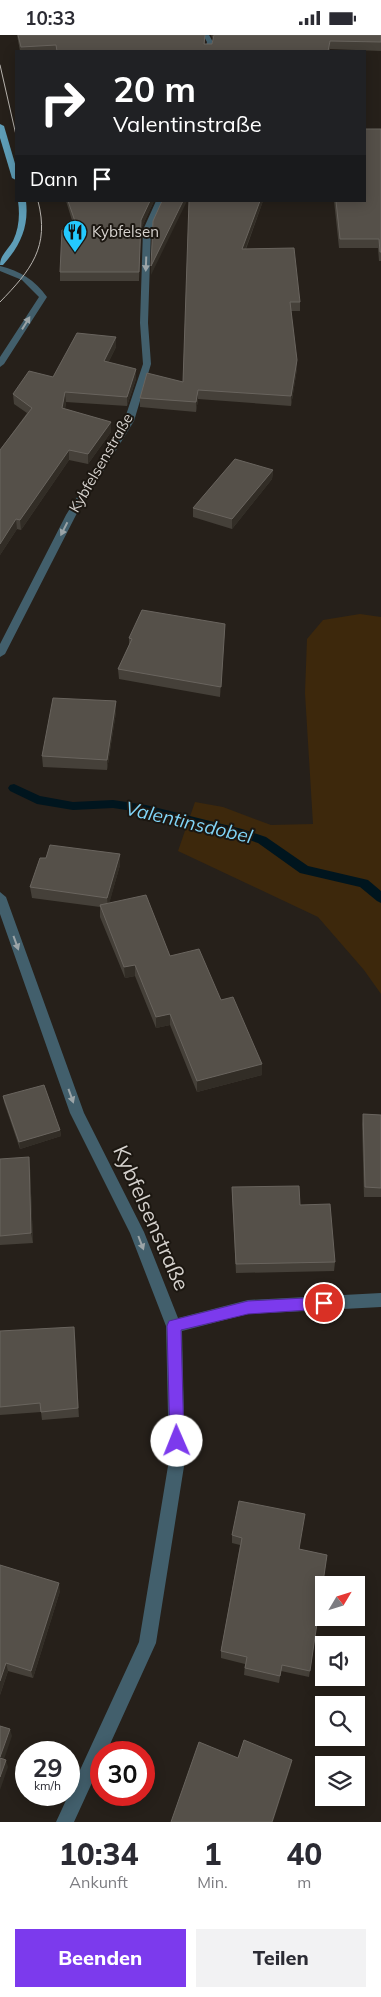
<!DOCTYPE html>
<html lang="de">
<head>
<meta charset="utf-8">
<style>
	body { margin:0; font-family:Mulish,sans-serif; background:#f2f2f3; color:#2b2b33; height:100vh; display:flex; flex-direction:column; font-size:19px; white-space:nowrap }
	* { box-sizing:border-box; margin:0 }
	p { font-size:16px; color:#7c7c81 }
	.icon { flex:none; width:28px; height:28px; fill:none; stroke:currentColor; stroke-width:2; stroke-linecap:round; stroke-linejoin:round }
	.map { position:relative; height:1787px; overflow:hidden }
	.drawer { display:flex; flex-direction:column; background:#fff; flex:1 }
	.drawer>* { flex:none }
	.banner { position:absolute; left:15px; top:15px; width:351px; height:152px; border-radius:0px; box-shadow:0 2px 12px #0003; background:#202124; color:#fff; overflow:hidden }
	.needle { width:32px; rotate:52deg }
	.buttons { position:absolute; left:315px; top:1541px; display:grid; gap:10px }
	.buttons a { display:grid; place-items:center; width:50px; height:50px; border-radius:0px; background:#fff; box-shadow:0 2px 12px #0003; font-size:25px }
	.speed { position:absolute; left:15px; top:1706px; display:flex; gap:10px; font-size:25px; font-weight:700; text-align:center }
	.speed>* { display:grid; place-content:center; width:65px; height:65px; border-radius:50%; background:#fff; box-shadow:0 2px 12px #0003; line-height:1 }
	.speed small { font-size:12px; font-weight:400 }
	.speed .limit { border:8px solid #d22; background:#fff; color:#111 }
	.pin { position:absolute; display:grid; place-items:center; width:42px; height:42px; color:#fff; margin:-21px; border:2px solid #fff; border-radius:50%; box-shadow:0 1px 5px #0007 }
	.me { position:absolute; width:55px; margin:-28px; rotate:359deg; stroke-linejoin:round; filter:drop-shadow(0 0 4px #0008) }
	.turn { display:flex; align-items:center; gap:18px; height:105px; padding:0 15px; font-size:22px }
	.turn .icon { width:65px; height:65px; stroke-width:2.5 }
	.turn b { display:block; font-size:35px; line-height:42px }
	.then { display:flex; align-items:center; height:48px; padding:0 15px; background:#0003; gap:10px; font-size:19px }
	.eta { display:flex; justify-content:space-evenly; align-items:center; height:85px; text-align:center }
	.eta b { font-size:30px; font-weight:800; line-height:35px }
	.button { display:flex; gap:10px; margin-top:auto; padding:10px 15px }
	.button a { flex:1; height:58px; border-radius:0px; background:#7c3aed; color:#fff; font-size:20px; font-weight:800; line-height:58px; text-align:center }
	.button a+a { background:#f2f2f3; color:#2b2b33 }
	.status { display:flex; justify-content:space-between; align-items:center; height:35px; padding:0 25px; background:#fff; direction:ltr }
	.status svg { height:14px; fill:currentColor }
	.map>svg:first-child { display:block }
	.green { fill:#3d280c }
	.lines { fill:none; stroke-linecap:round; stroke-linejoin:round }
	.stream { fill:#00151e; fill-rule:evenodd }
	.minor { fill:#425f6c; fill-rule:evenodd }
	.major { fill:#5e9db7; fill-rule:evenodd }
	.tram { stroke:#b7b3ae; stroke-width:1 }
	.wall { fill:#454039 }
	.shaded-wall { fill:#322d26 }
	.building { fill:#555049; stroke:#69645e }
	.oneway { fill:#9ba4a7 }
	.route { fill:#7c3aed; stroke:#51269a }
	.labels { text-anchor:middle; stroke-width:4; stroke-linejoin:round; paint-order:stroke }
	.far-poi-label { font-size:15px; fill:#d6d2ce; stroke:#1c1711; text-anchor:start }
	.far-street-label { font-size:15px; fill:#d6d2ce; stroke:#1c1711 }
	.water-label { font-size:19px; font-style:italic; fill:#81d5f8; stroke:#1c1711 }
	.near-street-label { font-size:21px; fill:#d6d2ce; stroke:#1c1711 }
</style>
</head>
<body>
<div class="status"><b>10:33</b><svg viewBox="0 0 49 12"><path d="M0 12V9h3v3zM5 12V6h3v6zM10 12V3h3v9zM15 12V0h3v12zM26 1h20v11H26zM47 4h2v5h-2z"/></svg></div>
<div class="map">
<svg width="381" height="1787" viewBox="0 0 381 1787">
	<rect width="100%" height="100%" fill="#26201a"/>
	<path class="green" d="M360,579L381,582V959L364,935L318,882L178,816L195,767L223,772L271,790L313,789L305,658L307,604L323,585Z"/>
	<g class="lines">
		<path class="stream" d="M14,749L40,761L73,767L113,765L146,770L242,794L266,802L308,831L368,845L381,856V868L377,866L360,852L300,838L258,808L240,802L146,778L113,773L73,775L37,769L10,756L8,753L10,750Z"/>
		<g class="minor">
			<path d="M203,0H209L213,7L211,16H205L207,7Z"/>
			<path d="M156,166H164L151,195L148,288L151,329L134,386L76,480L5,619L0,622V609L66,480L124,386L143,329L140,288L143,195Z"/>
			<path d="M0,231C20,236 35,245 47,262L4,329L0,332V322L39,262L22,245L0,236Z"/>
			<path d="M0,857L6,862L84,1078L144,1197L178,1283L248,1265L381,1258V1272L248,1279L182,1296L185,1425L156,1608L106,1718H101V1728L74,1787H56L139,1607L169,1425L166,1291L130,1198L70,1078L0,879Z"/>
		</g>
		<g class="major">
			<path d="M0,89L4,91L16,132V145L12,143L0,103Z"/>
			<path d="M18,166H26C29,192 20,211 3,230H0C0,220 8,215 13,206C19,193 20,180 18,166Z"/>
		</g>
		<g class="tram">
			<path d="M0,30L16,100"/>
			<path d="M0,267C31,235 50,212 38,166"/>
		</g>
	</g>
	<g class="wall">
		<path d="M17,0H205V9H212L213,4L211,0H381V16L330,14L329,16H20Z"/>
		<path d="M381,94V226H379L378,213H339L334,166H365Z"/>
		<path d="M66,166H154L141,194L139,246H60V237L75,195Z"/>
		<path d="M189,166H263L246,214L300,267V276H291L297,334L291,371L198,364L196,377L140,372V363L183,347Z"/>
		<path d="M116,302V312L108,328L136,344L127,371L66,367L65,374L111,387V397L88,429L69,425L21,495L17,494L0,520V415L27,378L14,369L13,359L53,342Z"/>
		<path d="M273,435L272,444L232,494L193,482V473Z"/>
		<path d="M225,589L220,662L119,644L118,634L129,610V603Z"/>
		<path d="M116,677L107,735L43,732L42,721Z"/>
		<path d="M120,830L109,868L221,965L262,1040L197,1057L170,990L156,993L135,941L125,943L100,882V872L32,863L30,852Z"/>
		<path d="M3,1061L60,1095L61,1101L20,1114L4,1067Z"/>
		<path d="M363,1079L381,1080V1162H364L362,1089Z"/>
		<path d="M0,1124L30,1132L33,1208L0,1210Z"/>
		<path d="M232,1152L300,1170L335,1227L334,1236L236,1238L232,1161Z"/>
		<path d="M0,1296L75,1300L79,1382L42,1385L41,1377L0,1380Z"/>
		<path d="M232,1500L327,1520L309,1642L281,1636L279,1648L244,1640L245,1629L221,1623V1616L240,1510L232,1508Z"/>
		<path d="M0,1530L60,1556L33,1643L8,1636L0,1660Z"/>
	</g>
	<g class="shaded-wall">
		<path d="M150,166H154L141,194L139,246L141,185Z"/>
		<path d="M183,166H187L151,240V231Z"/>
		<path d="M260,166H263L242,223V214Z"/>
		<path d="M116,302V312L104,336V326Z"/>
		<path d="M297,325V334L291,371V361Z"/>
		<path d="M136,334V344L127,371V362Z"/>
		<path d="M198,355V364L196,377V367Z"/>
		<path d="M65,357L66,367L63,383L62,373Z"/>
		<path d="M111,387V397L88,429V419Z"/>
		<path d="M69,415V425L21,495L20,485Z"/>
		<path d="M273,435L272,444L232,494V484Z"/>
		<path d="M16,484L17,494L0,520V509Z"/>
		<path d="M225,589L224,599L220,662L221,652Z"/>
		<path d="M116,666V677L107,735V725Z"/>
		<path d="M120,819V830L108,873L107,863Z"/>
		<path d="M135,930V941L125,943L124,932Z"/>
		<path d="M170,979V990L156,993V982Z"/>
		<path d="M262,1029V1040L197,1057V1046Z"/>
		<path d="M60,1095L61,1101L20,1114L19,1107Z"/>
		<path d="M29,1122L30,1132L33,1208L31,1198Z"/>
		<path d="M74,1292L75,1300L79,1382L78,1373Z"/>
		<path d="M59,1548L60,1556L33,1643L31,1636Z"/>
		<path d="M6,1628L8,1636L0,1660V1646Z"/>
		<path d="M10,1694L12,1701L2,1730L0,1722Z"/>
		<path d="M6,1725L8,1732L0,1755V1742Z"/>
		<path d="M292,1725L291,1731L273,1787H272Z"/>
	</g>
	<g class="building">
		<path d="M18,0H205L204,9H212L214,0H381V7L330,6L328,16H57L56,10L21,12Z"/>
		<path d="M365,94H381V217H380L379,204H340L336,166H365Z"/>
		<path d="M68,166H150L141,185L139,237H60L62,195H78Z"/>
		<path d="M162,166H183L151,231L153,186Z"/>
		<path d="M189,166H260L242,214L294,213L300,267H290L297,325L291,361L198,355L196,367L140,363L147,338L183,347Z"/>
		<path d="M77,298L116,302L104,326L136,334L127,362L65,357L62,373L111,387L88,419L69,415L20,485L16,484L0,509V415L32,373L13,359L29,336L53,342Z"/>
		<path d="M235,424L273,435L232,484L193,473Z"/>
		<path d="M142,575L225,589L221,652L118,634L132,604L129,603Z"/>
		<path d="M53,663L116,666L107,725L42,721Z"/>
		<path d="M50,810L120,819L107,863L30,852L40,823H46Z"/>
		<path d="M146,860L170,921L199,914L221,965L233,962L262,1029L197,1046L170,979L156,982L135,930L124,932L100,870Z"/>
		<path d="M44,1050L60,1095L19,1107L3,1061Z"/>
		<path d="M363,1079L381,1080V1153L365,1152Z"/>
		<path d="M29,1122L31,1198L0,1201V1124Z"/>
		<path d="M299,1151L300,1170L330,1169L335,1227L236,1229L232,1152Z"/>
		<path d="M74,1292L78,1373L41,1377L40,1368L0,1372V1296Z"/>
		<path d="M239,1466L305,1479L299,1514L327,1520L310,1636L282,1630L280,1641L245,1633L247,1622L221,1616L242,1503L232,1500Z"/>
		<path d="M0,1530L59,1548L31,1636L6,1628L0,1646Z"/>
		<path d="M0,1691L10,1694L0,1722Z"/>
		<path d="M244,1705L292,1725L272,1787H171L199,1707L238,1723Z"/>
		<path d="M0,1723L6,1725L0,1742Z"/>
	</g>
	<defs><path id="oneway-solid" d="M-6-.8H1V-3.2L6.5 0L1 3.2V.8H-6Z" transform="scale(1.25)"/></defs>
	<g class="oneway">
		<use href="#oneway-solid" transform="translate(146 229) rotate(92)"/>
		<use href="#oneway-solid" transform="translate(26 288) rotate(-58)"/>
		<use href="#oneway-solid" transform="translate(64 494) rotate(117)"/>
		<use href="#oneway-solid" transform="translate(16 908) rotate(70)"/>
		<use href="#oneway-solid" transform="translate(71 1061) rotate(70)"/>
		<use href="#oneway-solid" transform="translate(141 1208) rotate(69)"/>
	</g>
	<path class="route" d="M324,1262L329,1264L331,1268L329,1273L324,1274L248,1279L181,1295L184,1406L182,1411L177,1413L172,1411L170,1406L167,1291L169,1286L248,1266Z"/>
	<defs>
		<symbol id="restaurant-pin" viewBox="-11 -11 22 30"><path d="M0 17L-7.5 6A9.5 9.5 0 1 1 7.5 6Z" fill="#24c9fe" stroke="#1c1711"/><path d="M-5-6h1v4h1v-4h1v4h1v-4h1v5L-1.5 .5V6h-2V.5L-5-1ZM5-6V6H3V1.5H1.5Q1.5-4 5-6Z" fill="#111"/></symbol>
	</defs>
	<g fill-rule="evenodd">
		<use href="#restaurant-pin" x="61" y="183" width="28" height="38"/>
	</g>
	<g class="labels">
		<g class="far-poi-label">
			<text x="92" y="202">Kybfelsen</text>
		</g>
		<g class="far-street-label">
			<text transform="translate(101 428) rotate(-60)" y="5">Kybfelsenstraße</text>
		</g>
		<g class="water-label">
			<text transform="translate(189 787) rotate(13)" y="7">Valentinsdobel</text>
		</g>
		<g class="near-street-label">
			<text transform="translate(151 1183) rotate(66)" y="7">Kybfelsenstraße</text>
		</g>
	</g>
</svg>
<div class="buttons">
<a><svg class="needle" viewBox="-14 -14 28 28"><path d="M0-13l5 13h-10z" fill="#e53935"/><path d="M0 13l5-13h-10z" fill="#7c7c81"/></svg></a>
<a><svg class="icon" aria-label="sound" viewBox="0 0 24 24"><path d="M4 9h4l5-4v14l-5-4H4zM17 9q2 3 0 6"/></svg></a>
<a><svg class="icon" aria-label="search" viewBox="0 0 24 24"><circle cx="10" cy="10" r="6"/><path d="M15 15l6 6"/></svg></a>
<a><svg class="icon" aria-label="layers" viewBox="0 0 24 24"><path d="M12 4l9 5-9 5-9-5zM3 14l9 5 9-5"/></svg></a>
</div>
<div class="speed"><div>29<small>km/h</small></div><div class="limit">30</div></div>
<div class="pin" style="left:324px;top:1268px;background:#d93025"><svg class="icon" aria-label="arrive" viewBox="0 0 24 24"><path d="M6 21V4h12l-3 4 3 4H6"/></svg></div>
<svg class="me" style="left:177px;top:1406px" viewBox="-20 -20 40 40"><circle r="19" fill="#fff"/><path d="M0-13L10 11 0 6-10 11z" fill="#7c3aed"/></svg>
<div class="banner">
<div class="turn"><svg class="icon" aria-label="right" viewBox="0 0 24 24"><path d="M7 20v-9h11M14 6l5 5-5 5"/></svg><div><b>20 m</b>Valentinstraße</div></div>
<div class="then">Dann<svg class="icon" aria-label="arrive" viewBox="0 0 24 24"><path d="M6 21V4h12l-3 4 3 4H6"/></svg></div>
</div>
</div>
<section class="drawer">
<div class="eta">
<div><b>10:34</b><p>Ankunft</p></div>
<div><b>1</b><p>Min.</p></div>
<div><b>40</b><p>m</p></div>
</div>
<div class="button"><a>Beenden</a><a>Teilen</a></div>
</section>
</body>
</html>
